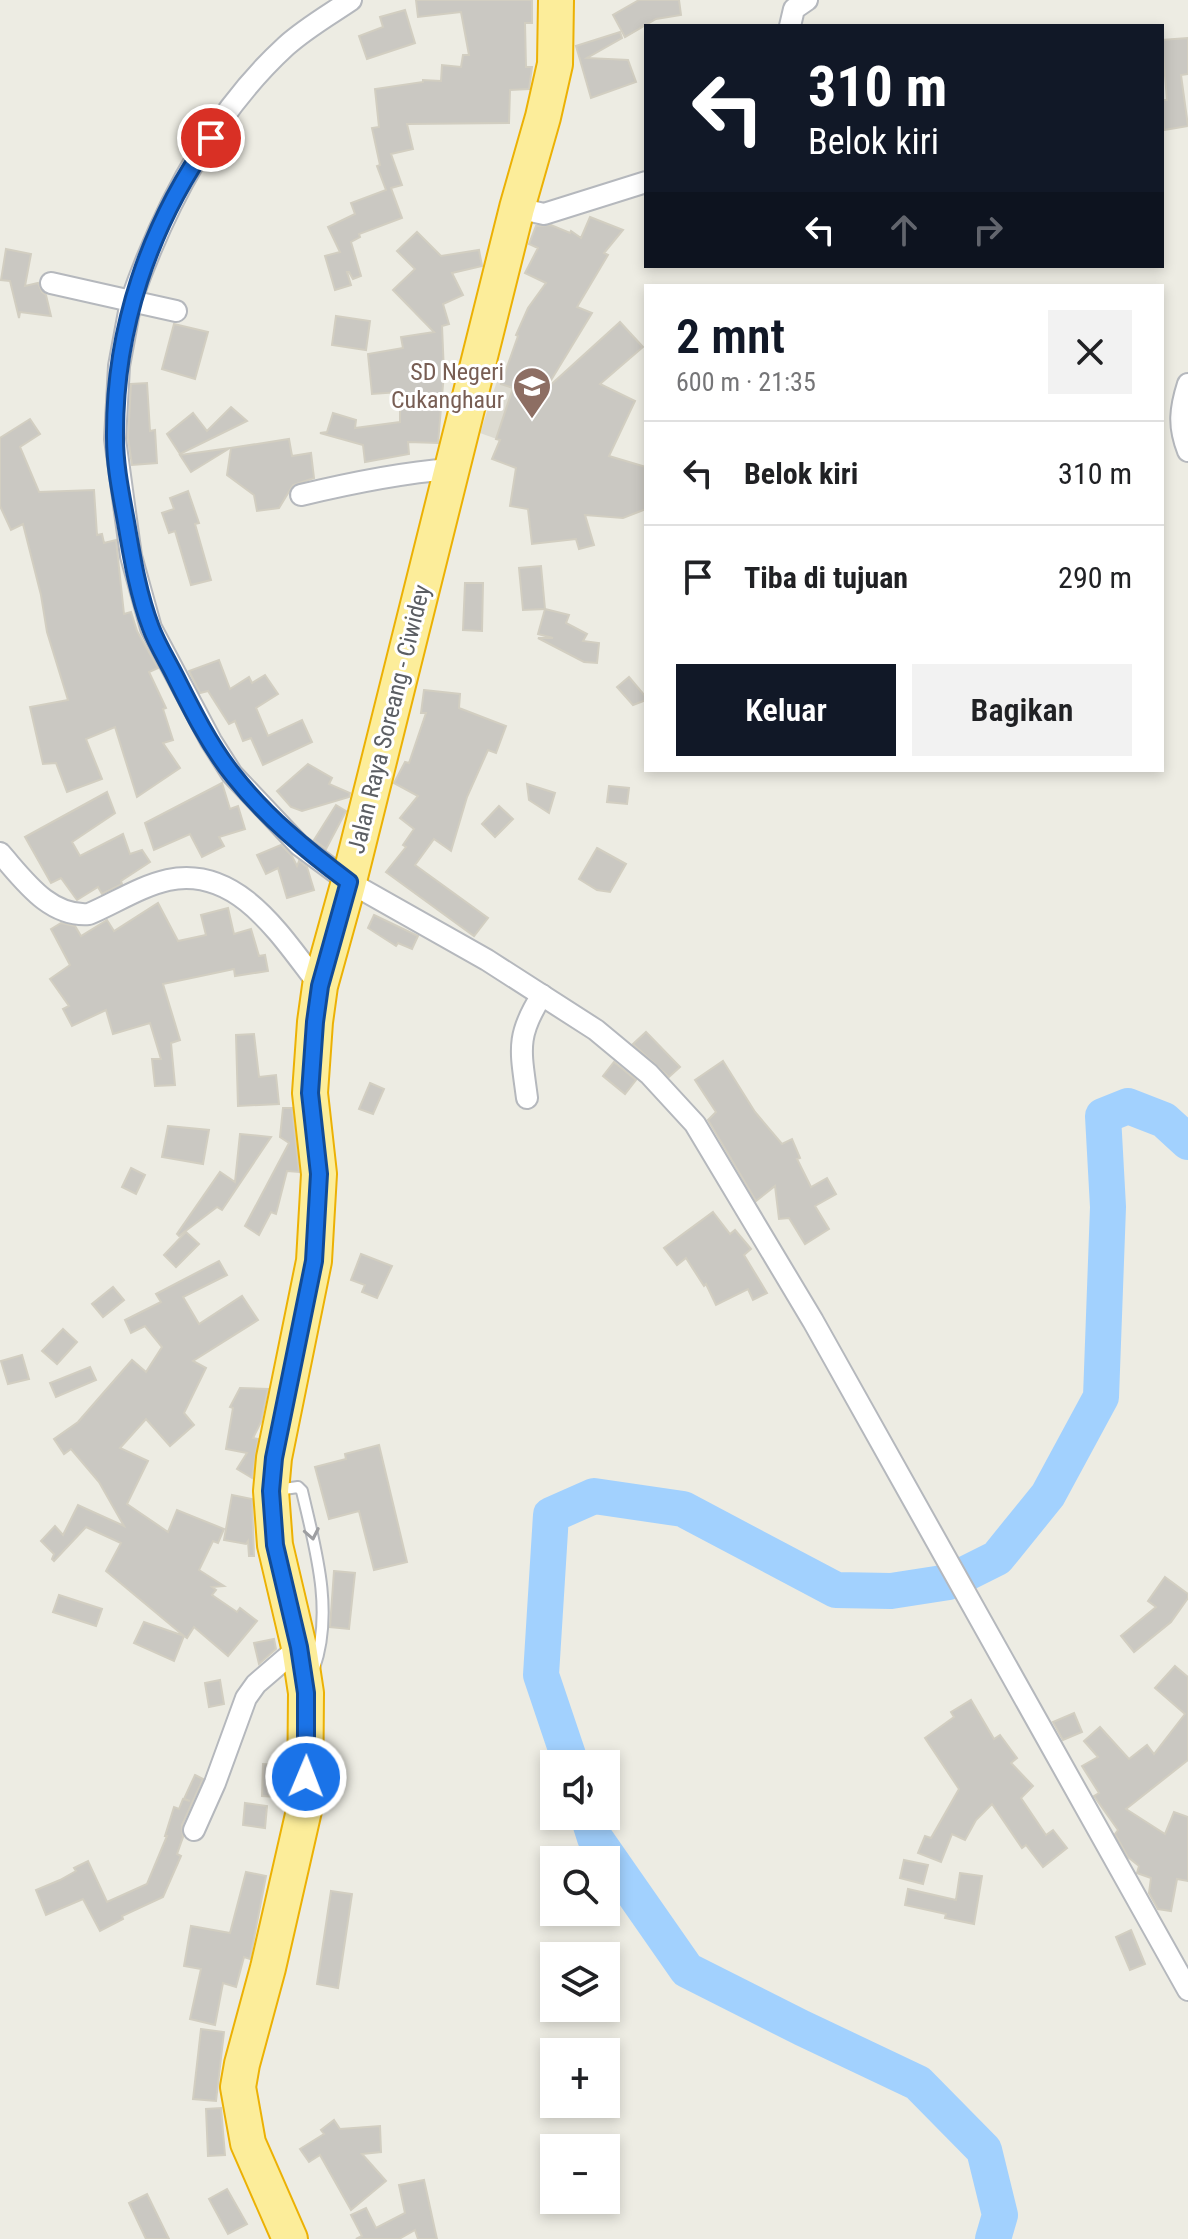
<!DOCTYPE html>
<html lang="id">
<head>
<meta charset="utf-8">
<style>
	body { margin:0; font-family:"Roboto Condensed",sans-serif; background:#f2f2f2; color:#202124; height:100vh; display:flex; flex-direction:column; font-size:30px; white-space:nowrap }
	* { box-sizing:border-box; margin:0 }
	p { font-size:26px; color:#757577 }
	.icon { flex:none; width:44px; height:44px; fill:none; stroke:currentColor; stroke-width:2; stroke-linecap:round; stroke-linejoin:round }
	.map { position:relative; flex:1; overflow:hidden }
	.sheet { position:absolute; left:644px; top:284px; width:520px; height:488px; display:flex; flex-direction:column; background:#fff; border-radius:0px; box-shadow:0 4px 12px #0003 }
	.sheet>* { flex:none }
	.top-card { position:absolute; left:644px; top:24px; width:520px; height:244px; border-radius:0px; box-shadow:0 4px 12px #0003; background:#111827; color:#fff; overflow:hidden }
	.controls { position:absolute; left:540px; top:1750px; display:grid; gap:16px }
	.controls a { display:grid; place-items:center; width:80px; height:80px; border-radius:0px; background:#fff; box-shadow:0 4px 12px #0003; font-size:40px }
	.pin { position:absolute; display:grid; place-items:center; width:68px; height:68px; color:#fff; margin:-34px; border:4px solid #fff; border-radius:50%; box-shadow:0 2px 8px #0007 }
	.me { position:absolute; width:88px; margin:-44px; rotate:1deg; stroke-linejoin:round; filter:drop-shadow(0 0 6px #0008) }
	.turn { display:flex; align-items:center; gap:28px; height:168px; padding:0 32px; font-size:36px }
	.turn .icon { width:104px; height:104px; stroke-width:2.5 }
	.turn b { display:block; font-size:56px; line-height:68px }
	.lanes { display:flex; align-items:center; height:76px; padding:0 32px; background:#0003; justify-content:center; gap:40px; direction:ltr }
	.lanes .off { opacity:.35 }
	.round { display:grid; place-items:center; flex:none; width:84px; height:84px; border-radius:0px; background:#f2f2f2 }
	.head { display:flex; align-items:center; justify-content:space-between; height:136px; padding:0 32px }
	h1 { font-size:48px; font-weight:600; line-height:60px; color:#111827 }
	.button { display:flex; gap:16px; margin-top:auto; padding:16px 32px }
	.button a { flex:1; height:92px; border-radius:0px; background:#111827; color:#fff; font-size:32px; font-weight:600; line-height:92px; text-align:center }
	.button a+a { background:#f2f2f2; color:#202124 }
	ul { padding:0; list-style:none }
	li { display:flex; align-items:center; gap:24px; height:104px; padding:0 32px; border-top:2px solid #e0e0e0 }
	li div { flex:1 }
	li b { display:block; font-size:30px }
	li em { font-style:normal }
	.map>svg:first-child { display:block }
	.education { fill:#dddbd1 }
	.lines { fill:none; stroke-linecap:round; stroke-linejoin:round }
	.river { stroke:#a2d1fe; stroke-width:36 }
	.building { fill:#cac8c2; stroke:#d2cec1; stroke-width:2 }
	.service-casing { stroke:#b5b8bd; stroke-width:14 }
	.minor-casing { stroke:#b5b8bd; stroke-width:24 }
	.trunk-casing { stroke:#ecb104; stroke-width:38 }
	.service { stroke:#fff; stroke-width:10 }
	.minor { stroke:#fff; stroke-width:20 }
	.trunk { stroke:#fced9a; stroke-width:34 }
	.oneway { stroke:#9d9ea1 }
	.route-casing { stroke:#114b97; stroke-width:20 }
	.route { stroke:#1a73e8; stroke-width:14 }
	.labels { text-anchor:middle; stroke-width:6; stroke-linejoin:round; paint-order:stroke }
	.education-label { font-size:24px; fill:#785e54; stroke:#fff; text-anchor:end }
	.street-label { font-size:24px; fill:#5b5e63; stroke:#fff }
</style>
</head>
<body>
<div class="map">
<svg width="1188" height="2239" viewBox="0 0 1188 2239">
	<rect width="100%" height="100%" fill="#edece3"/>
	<path class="education" d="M497,381L584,407L563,463L480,433Z"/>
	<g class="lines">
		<g class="river">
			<path d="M571,1764L541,1675L551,1515L594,1496L683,1509L836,1590L891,1591L949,1582L997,1558L1048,1495L1101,1397L1108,1207L1103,1116L1128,1106L1164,1120L1188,1142"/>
			<path d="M588,1816L595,1838L687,1970L802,2028L918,2083L984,2150L1000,2215L993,2239"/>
		</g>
	</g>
	<g class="building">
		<path d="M416,0H532V23H525L526,67H532L529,89L510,90L509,123L407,124L413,149L391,154L402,185L391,188L402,218L359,234L360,237L351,242L361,276L353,279L349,272H347L351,285L335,290L325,256L340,252L328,227L355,214L351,203L386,190L377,166L380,165L372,128L379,127L375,89L423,82V80L441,81L442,65L461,67L463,55H469L461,12L418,17Z"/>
		<path d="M639,0H679L681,15L656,19L625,37L613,15Z"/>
		<path d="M405,10L415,43L367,59L359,36L383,27L380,17Z"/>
		<path d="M620,32L622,38L587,58L628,60L636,82L591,98L576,46Z"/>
		<path d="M1188,38V74L1181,75L1188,126L1164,130L1162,100H1167L1162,40Z"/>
		<path d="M590,217L623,230L604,253L608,255L577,307L592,313L545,390L620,322L643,347L600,384L635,401L609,456L646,467V509L623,518L585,515L594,545L579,549L576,539L532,544L528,509L510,506L516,468L492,459L500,440L496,439L513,388L501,384L518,336L516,335L528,308L546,283L525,273L538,248L529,244L536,226L551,225L570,233L571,231L581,238Z"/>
		<path d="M417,232L441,256L479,250L482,266L452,273L463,295L443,304L449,324L442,326L444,373L438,443L408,442L409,454L365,462L363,445L320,433L327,432L333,413L356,420L355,428L400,422V392L372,394L368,354L403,348L401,337L434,332L393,290L415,269L397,251Z"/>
		<path d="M6,249L31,254L25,286L38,283L42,292L46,295L51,316L20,312L19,318L10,281L1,280Z"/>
		<path d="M336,316L370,321L366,350L332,345Z"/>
		<path d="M174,324L208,332L195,379L162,369Z"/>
		<path d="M147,383L150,431L155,430L157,463L132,465L128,438L131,384Z"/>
		<path d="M231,407L247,421L180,454L167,434L193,413L207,431Z"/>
		<path d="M30,419L40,434L20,447L39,492L94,490L97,535L102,534L104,543L116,540L124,614L131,612L137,631L158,668L149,672L166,708L163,709L173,740L163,743L180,768L137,797L115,727L86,739L102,779L67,792L56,763L43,764L30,707L68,700L47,632L41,595L23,524L11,530L0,506V438Z"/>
		<path d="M289,439L292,456L311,453L314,478L293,485L279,508L257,511L254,495L227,475L231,448Z"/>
		<path d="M230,448L191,472L180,455Z"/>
		<path d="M188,491L199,523L195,524L211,580L191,585L175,531L169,533L162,513L174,509L170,498Z"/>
		<path d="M541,566L545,609L523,610L519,568Z"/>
		<path d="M465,583H483L482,631L463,630Z"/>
		<path d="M545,609L569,615L566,623L587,634L583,641L599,643L597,663L584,662L538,638H553L538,634Z"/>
		<path d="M219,660L230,689L249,677L252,683L265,675L278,694L256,708L268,736L302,720L312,742L263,765L251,738L243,741L235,721L229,724L208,691L200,693L189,671Z"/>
		<path d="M629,677L646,697V700L633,705L617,687Z"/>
		<path d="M424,690L460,694L459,708L506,726L496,753L488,750L467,797L451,851L434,839L415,865L488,918L474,936L386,872L406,847L403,845L414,829L400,818L418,796L394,783L405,762L409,763L426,713H421Z"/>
		<path d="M308,764L332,778L329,784L350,793L349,797L302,811L291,807L277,791Z"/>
		<path d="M222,783L230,809L238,806L245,829L219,837L224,846L202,857L190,834L154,850L145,823Z"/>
		<path d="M527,784L555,793L549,813L529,800Z"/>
		<path d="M609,786L629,788L627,804L607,802Z"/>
		<path d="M107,792L115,813L72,842L80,856L123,834L130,854L142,850L150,862L121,881L122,884L102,894L98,887L77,900L61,878L51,883L25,837Z"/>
		<path d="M336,805L346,811L326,849L314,840Z"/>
		<path d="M499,806L513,819L495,837L482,824Z"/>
		<path d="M281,845L292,856L297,866L299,861L307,867L314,890L287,898L278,868L266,874L257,855Z"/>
		<path d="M597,848L626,864L610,892L597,890L579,879Z"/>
		<path d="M158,903L178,941L206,935L201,915L228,908L234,934L251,929L259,956L265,955L268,971L235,976L234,969L163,984L180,1040L171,1043L175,1085L155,1086L152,1059H161L150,1023L113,1034L106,1010L72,1026L63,1009L69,1006L50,979L70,965L51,929L61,923L75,926L81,936L107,920L114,931Z"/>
		<path d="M374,915L418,936L412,949L398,943L396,946L368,928Z"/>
		<path d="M646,1032L680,1067L669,1077L633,1044Z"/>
		<path d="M254,1034L259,1077L276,1075L279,1104L238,1106L236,1035Z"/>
		<path d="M723,1061L755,1112L782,1144L792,1139L800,1158L797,1159L811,1187L827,1178L836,1194L815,1206L829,1229L805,1244L789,1218L779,1219L775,1186L756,1201L708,1120L716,1112L695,1080Z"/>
		<path d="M614,1062L636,1080L625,1094L603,1076Z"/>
		<path d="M370,1083L384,1089L373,1114L359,1109Z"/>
		<path d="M283,1108H292L299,1172L287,1171L276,1214L271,1212L259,1235L245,1226L289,1143L280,1137Z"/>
		<path d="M168,1126L209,1130L203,1164L162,1157Z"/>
		<path d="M240,1134L271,1137L222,1210L217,1207L179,1236L177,1234L220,1172L235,1182Z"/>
		<path d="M131,1168L145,1175L136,1194L122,1187Z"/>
		<path d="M713,1212L730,1234L735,1230L751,1249L744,1255L767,1293L753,1300L748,1289L716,1305L706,1284L704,1286L686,1258L677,1265L664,1248Z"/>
		<path d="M186,1232L199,1244L176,1267L164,1255Z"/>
		<path d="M361,1254L392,1266L377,1298L362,1292L365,1285L351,1280Z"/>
		<path d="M219,1261L227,1275L183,1297L199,1324L242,1296L258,1320L193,1361L206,1368L184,1413L194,1425L170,1446L146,1419L120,1448L148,1461L127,1504L168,1532L177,1510L224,1529L218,1543L213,1541L199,1570L224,1586L212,1587L216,1590L212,1595L237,1612L240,1608L257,1621L228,1656L194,1627L187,1638L184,1636L174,1661L134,1643L144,1622L184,1636L106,1571L121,1543L86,1527L54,1561L52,1559L54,1554L41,1541L55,1526L63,1535L78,1505L124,1526L99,1482L71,1449L64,1454L54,1439L78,1422L132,1360L146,1372L162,1347L145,1326L131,1333L125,1320L161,1302L156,1294Z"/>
		<path d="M113,1287L124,1300L103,1317L92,1304Z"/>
		<path d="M63,1329L77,1342L57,1364L42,1351Z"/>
		<path d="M22,1355L29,1379L8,1384L1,1361Z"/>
		<path d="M90,1367L96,1380L56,1397L50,1383Z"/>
		<path d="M240,1388L268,1389L261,1422L253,1438L258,1439L252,1478L237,1469L247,1453L226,1449L233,1408L230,1407Z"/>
		<path d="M379,1445L407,1562L374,1570L359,1511L329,1519L315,1467L346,1459L345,1454Z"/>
		<path d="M232,1495L252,1499L254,1556H249L248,1541L246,1544L224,1540Z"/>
		<path d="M334,1571L355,1573L349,1629L330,1627Z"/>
		<path d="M1165,1577L1188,1594V1598L1171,1622L1134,1652L1121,1636L1156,1607L1148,1601Z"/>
		<path d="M59,1595L102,1609L96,1626L53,1612Z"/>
		<path d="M274,1639L276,1649L259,1664L254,1643Z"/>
		<path d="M1175,1666L1188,1677V1760L1126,1809L1165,1834L1174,1812L1188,1817V1881L1177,1879L1171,1911L1158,1909L1149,1893L1151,1878L1137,1873L1139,1866L1128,1857L1115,1834L1118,1830L1094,1796L1099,1793L1082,1766L1098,1757L1084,1741L1100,1727L1129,1759L1147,1745L1154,1754L1185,1714L1155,1688Z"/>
		<path d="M220,1680L224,1704L209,1707L205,1683Z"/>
		<path d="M971,1700L994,1739L1000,1735L1017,1758L1011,1763L1033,1786L1021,1798L1046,1835L1053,1830L1067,1848L1043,1867L1026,1845L1022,1848L992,1804L976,1820L965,1840L952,1834L941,1862L918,1853L925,1836L931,1838L959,1789L925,1738L954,1717L951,1712Z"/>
		<path d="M1074,1713L1082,1732L1063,1740L1053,1722Z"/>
		<path d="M263,1764L279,1765L277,1797L262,1796Z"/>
		<path d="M195,1775L203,1779L182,1825L183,1837L177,1854L181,1856L163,1897L122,1916L123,1919L100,1931L83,1899L46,1915L36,1890L60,1880L76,1871L74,1868L88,1861L107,1902L147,1884L167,1836H165L174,1807L179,1809L183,1799L190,1801L184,1799Z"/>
		<path d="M245,1803L267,1806L265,1828L243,1825Z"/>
		<path d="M904,1860L928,1865L923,1884L900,1878Z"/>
		<path d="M246,1872L266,1876L250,1959L244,1957L236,1987L223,1983L215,2025L190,2019L201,1969L184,1966L191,1926L230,1933Z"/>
		<path d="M960,1873L982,1876L974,1924L945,1918L946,1914L905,1905L908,1889L956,1900Z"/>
		<path d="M331,1891L352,1894L338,1988L317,1984Z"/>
		<path d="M1131,1930L1145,1964L1130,1970L1116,1937Z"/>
		<path d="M201,2029L224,2032L216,2101L193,2099Z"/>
		<path d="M221,2108L225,2155L208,2156L206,2109Z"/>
		<path d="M334,2120L340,2129L380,2126L381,2152L362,2154L386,2181L351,2210L320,2155L309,2162L300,2149L324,2134L321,2130Z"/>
		<path d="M424,2180L437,2239H418L415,2230L399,2239H356L362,2236L351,2215L366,2208L376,2228L405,2213L399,2185Z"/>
		<path d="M227,2189L247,2224L228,2234L209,2199Z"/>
		<path d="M147,2194L169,2239H146L129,2203Z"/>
	</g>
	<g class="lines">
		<defs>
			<path id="service" d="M277,1490L298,1487L302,1491C315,1547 334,1611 314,1668"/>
			<g id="minor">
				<path d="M790,26L794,9L807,0"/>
				<path d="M517,208L544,214L646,182"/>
				<path d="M51,283L131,301L119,366L115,439L131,556L151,628L211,741L232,774L299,845L349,882L487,960L596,1030L649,1074L695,1124L813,1321L1188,1990"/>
				<path d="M176,311L131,301C164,207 212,114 286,46C306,28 329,15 351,0"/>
				<path d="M1188,384C1180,409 1178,426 1188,451"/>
				<path d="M301,495C351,483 399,473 450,469"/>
				<path d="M0,853C24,880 49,917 89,914C115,903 141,886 168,880C239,865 282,938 320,986"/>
				<path d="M527,1098C521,1051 515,1037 542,995"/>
				<path d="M194,1830L215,1783L246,1698L256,1684L299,1647"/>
			</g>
			<path id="trunk" d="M290,2239L248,2143L238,2087L242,2064L268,1968L305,1806L306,1693L299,1647L275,1545L271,1491L274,1458L314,1261L319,1174L310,1093L315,1022L320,986L348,885L517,208L543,117L555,64L556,0"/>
		</defs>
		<use href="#service" class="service-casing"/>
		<use href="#minor" class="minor-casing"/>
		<use href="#trunk" class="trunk-casing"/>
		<use href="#service" class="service"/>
		<use href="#minor" class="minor"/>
		<use href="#trunk" class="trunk"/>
	</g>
	<defs><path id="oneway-chevron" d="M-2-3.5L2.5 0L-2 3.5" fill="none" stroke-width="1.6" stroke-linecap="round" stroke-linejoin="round" transform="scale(2)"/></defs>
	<use class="oneway" href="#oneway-chevron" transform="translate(312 1534) rotate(79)"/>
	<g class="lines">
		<defs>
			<path id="route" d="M211,138C149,226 114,329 115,438C115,466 121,494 126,522C132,557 138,594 151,628C157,644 167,660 175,676C192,710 210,746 233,775C266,817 306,850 349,882L320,986L315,1022L310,1093L319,1174L314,1261L274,1458L271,1491L275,1545L299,1647L306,1693V1777"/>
		</defs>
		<use href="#route" class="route-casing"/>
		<use href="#route" class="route"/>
	</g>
	<defs>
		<symbol id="school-pin" viewBox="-11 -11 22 30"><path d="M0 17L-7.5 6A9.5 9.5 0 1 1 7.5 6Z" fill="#8d6e63" stroke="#fff"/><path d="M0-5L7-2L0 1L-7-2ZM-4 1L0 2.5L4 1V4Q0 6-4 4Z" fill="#fff"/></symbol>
	</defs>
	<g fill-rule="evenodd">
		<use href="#school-pin" x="510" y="364" width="44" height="60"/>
	</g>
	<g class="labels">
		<g class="education-label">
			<text x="504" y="380">SD Negeri<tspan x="504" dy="28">Cukanghaur</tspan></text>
		</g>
		<g class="street-label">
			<text transform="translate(389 719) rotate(-76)" y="8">Jalan Raya Soreang - Ciwidey</text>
		</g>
	</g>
</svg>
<div class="controls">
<a><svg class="icon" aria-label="sound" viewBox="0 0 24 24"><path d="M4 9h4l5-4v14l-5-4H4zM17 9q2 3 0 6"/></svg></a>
<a><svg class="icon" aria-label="search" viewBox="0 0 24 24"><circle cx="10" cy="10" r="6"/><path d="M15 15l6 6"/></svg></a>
<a><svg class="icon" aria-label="layers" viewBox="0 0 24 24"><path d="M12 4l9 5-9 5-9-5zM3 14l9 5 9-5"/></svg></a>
<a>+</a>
<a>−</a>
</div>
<div class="pin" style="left:211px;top:138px;background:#d93025"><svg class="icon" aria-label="arrive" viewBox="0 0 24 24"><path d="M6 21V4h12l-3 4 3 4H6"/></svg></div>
<svg class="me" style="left:306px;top:1777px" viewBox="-20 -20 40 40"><circle r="17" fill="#1a73e8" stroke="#fff" stroke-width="3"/><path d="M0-11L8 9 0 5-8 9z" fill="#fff"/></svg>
<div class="top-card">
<div class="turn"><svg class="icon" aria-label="left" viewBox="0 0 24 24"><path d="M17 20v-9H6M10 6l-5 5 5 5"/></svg><div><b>310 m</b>Belok kiri</div></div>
<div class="lanes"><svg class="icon" aria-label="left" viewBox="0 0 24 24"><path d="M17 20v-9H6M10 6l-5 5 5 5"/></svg><svg class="icon off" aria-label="ahead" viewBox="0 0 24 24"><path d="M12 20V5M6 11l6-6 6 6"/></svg><svg class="icon off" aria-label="right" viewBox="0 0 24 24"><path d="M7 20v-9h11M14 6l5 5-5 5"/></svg></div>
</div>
<section class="sheet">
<div class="head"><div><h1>2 mnt</h1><p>600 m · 21:35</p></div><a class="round"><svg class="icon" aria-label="close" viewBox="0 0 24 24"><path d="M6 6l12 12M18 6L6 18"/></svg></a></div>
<ul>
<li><svg class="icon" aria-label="left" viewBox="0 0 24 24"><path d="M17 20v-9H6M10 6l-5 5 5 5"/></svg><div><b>Belok kiri</b></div><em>310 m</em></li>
<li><svg class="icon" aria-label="arrive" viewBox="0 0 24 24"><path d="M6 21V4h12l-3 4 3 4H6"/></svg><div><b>Tiba di tujuan</b></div><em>290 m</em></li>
</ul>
<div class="button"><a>Keluar</a><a>Bagikan</a></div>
</section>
</div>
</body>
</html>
